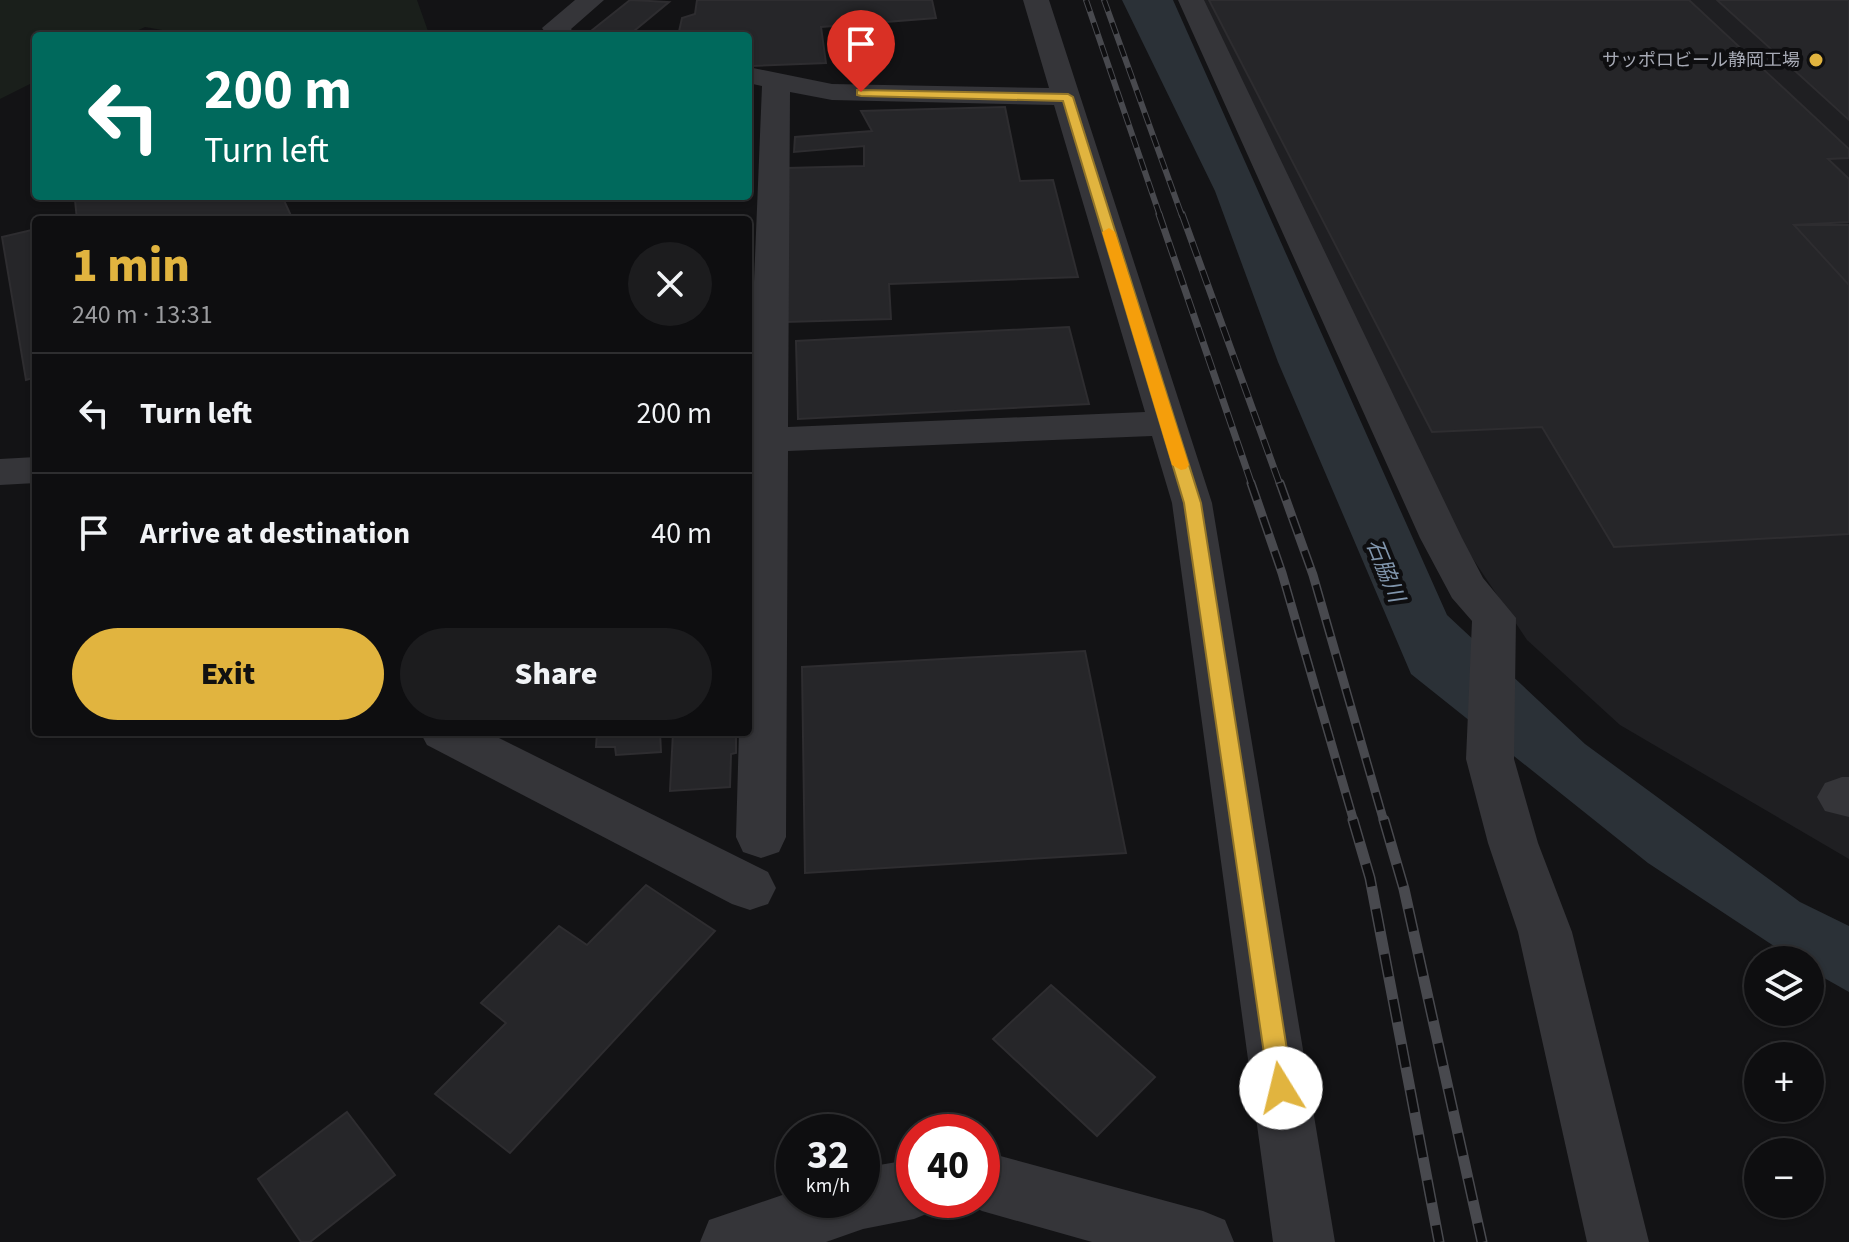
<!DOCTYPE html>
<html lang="en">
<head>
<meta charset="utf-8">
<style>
	body { margin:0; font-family:"Source Sans 3","Noto Sans JP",sans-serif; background:#1c1c1e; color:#f1f3f6; height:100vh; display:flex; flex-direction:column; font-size:30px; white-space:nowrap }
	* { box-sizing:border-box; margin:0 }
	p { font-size:26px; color:#9b9c9f }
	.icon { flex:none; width:44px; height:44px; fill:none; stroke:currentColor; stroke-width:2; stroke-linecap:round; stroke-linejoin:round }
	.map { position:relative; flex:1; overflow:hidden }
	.side { position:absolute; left:32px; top:216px; width:720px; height:520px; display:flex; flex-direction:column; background:#0e0e10; border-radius:8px; box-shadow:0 2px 6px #0004,0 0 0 2px #2e2e30 }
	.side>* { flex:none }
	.guide { position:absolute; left:32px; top:32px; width:720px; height:168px; border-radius:8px; box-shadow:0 2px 6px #0004,0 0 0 2px #2e2e30; background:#00695c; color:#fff; overflow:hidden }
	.fabs { position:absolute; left:1744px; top:946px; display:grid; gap:16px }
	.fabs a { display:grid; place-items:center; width:80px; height:80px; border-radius:50%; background:#0e0e10; box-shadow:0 2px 6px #0004,0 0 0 2px #2e2e30; font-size:40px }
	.speed { position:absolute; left:776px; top:1114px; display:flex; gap:16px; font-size:40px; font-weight:700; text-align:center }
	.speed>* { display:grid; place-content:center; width:104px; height:104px; border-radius:50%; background:#0e0e10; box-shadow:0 2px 6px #0004,0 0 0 2px #2e2e30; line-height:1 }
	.speed small { font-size:20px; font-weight:400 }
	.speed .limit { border:12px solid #d22; background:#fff; color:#111 }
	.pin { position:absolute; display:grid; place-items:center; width:68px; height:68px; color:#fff; margin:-82px -34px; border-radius:50% 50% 50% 0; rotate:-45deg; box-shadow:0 0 8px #0007 }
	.pin .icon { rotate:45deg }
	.me { position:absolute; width:88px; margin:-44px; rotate:351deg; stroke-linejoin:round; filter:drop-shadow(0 0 6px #0008) }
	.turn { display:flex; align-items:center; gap:28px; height:168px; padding:0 40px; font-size:36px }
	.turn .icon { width:104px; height:104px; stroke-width:2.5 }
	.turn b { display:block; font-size:56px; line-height:68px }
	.round { display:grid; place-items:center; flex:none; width:84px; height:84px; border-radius:42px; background:#1c1c1e }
	.headline { display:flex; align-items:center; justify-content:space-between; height:136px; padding:0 40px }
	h1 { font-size:48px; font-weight:800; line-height:60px; color:#e1b43f }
	.primary-button { display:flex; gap:16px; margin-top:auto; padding:16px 40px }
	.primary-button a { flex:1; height:92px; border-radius:48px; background:#e1b43f; color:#111; font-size:32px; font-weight:800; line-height:92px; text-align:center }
	.primary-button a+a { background:#1c1c1e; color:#f1f3f6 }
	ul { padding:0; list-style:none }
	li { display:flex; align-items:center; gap:24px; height:120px; padding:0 40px; border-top:2px solid #2e2e30 }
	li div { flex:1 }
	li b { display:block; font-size:30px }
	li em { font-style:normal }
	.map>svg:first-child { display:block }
	.built { fill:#1f1f22 }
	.green { fill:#1a1f1b }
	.water { fill:#2b3137 }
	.building { fill:#262629; stroke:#2e2d30; stroke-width:2 }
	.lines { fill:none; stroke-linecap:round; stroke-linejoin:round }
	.minor { fill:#353539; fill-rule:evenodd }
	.rail-far3-casing { stroke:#48494e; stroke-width:6 }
	.rail-far2-casing { stroke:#48494e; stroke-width:7 }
	.rail-far1-casing { stroke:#48494e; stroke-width:9 }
	.rail-casing { stroke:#48494e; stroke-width:11 }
	.rail-far3 { stroke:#0e0e10; stroke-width:4; stroke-dasharray:12; stroke-linecap:butt }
	.rail-far2 { stroke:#0e0e10; stroke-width:5; stroke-dasharray:15; stroke-linecap:butt }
	.rail-far1 { stroke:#0e0e10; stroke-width:6; stroke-dasharray:18; stroke-linecap:butt }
	.rail { stroke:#0e0e10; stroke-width:8; stroke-dasharray:23; stroke-linecap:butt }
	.route { fill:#e1b43f; stroke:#927529; stroke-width:2 }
	.slow { fill:#f59e0b }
	.poi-dot { fill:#e1b43f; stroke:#0e0e10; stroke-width:3 }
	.labels { text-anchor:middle; stroke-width:8; stroke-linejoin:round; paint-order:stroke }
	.far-poi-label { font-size:18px; fill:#a6a9b4; stroke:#0e0e10; text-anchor:end }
	.water-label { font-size:22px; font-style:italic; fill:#8095ac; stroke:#0e0e10 }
</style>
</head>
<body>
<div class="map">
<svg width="1849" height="1242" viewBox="0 0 1849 1242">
	<rect width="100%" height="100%" fill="#131315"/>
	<path class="built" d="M1201,0H1849V859L1620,725L1527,640L1455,532Z"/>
	<path class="green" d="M0,0H417L429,34L196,36L145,27L126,36H36V81L0,99Z"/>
	<path class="water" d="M1122,0H1173L1447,615L1585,744L1800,902L1849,926V992L1810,970V960H1795L1648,863L1411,674L1278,362L1215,191Z"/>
	<g class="building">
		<path d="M630,0L669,2L628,36L591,31Z"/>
		<path d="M697,0H932L936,18L821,27L826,63L752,66L748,36H678L682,18L695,14Z"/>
		<path d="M1209,0H1689L1849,149V158L1828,159L1849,179V222L1794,225L1849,282V534L1614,547L1542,427L1432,432Z"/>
		<path d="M1717,0H1849V120Z"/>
		<path d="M1005,107L1020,181L1053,180L1078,277L889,284L891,319L785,322L787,168L864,166V146L794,152L795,137L872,131L861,111Z"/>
		<path d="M94,196H282L293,220H77L75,200Z"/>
		<path d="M1794,225H1849V285Z"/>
		<path d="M36,229V377L26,380L2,237Z"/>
		<path d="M1069,327L1089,404L798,419L796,341Z"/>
		<path d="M1085,651L1126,853L805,873L802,667Z"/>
		<path d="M597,732H660L661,752L616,755L615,747H596Z"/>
		<path d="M673,732H736V753L731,754L730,787L670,791Z"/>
		<path d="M646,885L715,931L510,1153L435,1094L506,1023L481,1003L559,926L587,945Z"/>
		<path d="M1051,985L1155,1077L1097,1136L993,1039Z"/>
		<path d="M347,1112L395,1175L310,1242H301L258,1179Z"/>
	</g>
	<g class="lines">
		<g class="minor">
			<path d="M575,0H604L571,29L576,36H548L542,28Z"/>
			<path d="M1023,0H1049L1212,503L1335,1242H1273L1172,503L1152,436L788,451L786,837L779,852L761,858L743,852L736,837L739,732H748V429L762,86L748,83V67L832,84L1049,88ZM790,92L832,100L1054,105L1145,412L788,427Z"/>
			<path d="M1178,0H1204L1462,538L1483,578L1516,618L1514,759L1538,843L1572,932L1649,1242H1587L1518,932L1488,843L1466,759L1472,621L1452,598L1420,538Z"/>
			<path d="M36,457V483L0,485V459Z"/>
			<path d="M420,732H487L768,872L776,888L768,904L750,910L732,904L427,745Z"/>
			<path d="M1842,777H1849V817L1825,811L1817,797L1825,783Z"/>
			<path d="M982,1151L1203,1211L1225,1220L1234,1242H1092L982,1211L960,1200H982Z"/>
			<path d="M914,1159V1200H940L936,1210L914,1219L863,1229L826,1242H700L709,1220L794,1191V1200H862V1168Z"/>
		</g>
		<defs>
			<g id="rail-far3">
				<path d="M1086,0L1160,216"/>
				<path d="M1104,0L1182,216"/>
			</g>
			<g id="rail-far2">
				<path d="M1159,214L1252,485"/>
				<path d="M1182,214L1280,485"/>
			</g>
			<g id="rail-far1">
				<path d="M1251,483L1282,573L1354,822"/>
				<path d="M1280,483L1313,575L1384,822"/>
			</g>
			<g id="rail">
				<path d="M1353,820L1370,878L1439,1242"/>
				<path d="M1384,820L1404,889L1482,1242"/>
			</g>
		</defs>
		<use href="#rail-far3" class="rail-far3-casing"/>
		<use href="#rail-far2" class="rail-far2-casing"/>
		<use href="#rail-far1" class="rail-far1-casing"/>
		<use href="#rail" class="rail-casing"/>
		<use href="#rail-far3" class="rail-far3"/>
		<use href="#rail-far2" class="rail-far2"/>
		<use href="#rail-far1" class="rail-far1"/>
		<use href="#rail" class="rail"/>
	</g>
	<path class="route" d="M857,90L1068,94L1073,97L1201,503L1293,1088L1289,1096L1281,1099L1272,1096L1269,1088L1184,503L1063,101L861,96L857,95Z"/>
	<path class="slow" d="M1109,228L1115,232L1189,465L1186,469L1181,470L1172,465L1102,232Z"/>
	<circle class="poi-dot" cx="1816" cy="60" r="8"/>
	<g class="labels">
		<g class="far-poi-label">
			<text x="1800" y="66">サッポロビール静岡工場</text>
		</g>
		<g class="water-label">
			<text transform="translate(1386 570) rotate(68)" y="8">石脇川</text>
		</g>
	</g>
</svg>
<div class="fabs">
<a><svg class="icon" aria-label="layers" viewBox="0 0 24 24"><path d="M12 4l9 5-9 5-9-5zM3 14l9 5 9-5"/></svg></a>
<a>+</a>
<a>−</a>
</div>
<div class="speed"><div>32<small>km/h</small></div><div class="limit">40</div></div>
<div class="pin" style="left:861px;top:92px;background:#d93025"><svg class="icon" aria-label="arrive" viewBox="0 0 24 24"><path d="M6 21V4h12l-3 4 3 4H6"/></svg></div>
<svg class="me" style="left:1281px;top:1088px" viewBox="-20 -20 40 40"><circle r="19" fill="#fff"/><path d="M0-13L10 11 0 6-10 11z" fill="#e1b43f"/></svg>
<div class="guide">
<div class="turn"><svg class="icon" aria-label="left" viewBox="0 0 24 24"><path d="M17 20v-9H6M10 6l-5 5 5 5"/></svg><div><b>200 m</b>Turn left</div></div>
</div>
<section class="side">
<div class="headline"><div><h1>1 min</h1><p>240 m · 13:31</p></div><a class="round"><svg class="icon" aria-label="close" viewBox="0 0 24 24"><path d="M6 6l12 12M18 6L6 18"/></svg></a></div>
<ul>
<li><svg class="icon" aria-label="left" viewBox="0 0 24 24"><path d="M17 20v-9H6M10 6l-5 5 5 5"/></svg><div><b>Turn left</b></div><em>200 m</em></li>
<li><svg class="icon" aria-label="arrive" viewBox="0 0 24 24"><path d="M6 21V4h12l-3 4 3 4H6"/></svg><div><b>Arrive at destination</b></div><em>40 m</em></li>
</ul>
<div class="primary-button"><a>Exit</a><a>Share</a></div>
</section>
</div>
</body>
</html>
